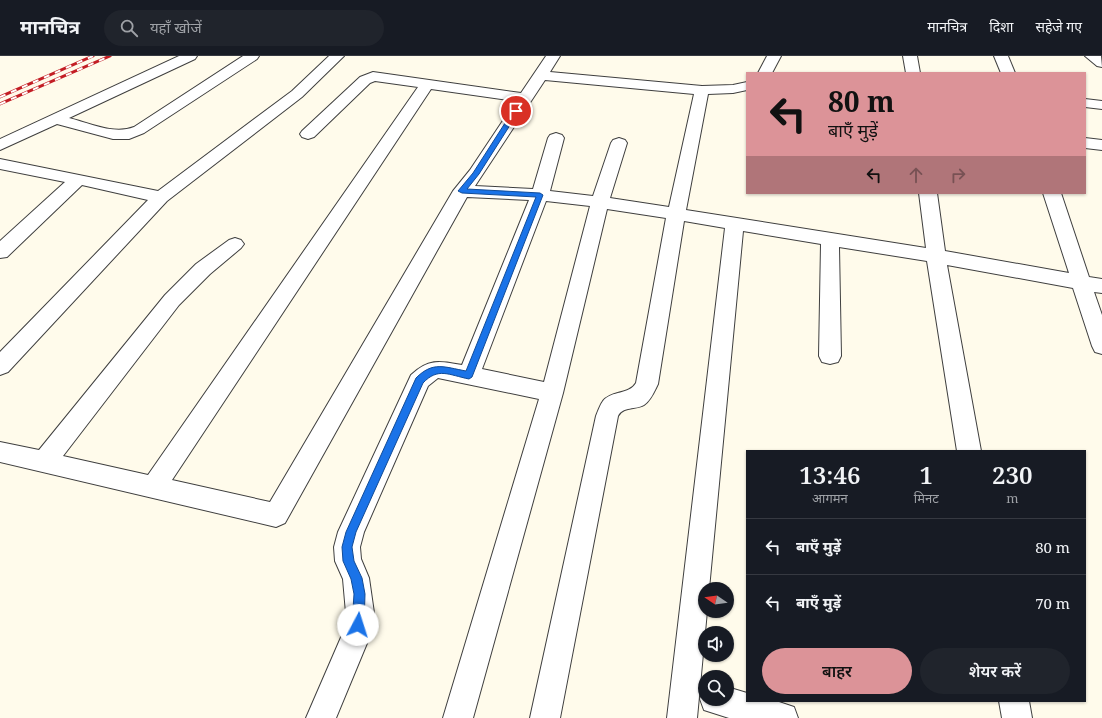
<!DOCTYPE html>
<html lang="hi">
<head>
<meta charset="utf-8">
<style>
	body { margin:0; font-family:"Noto Serif","Noto Sans Devanagari",serif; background:#20242c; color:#f1f3f6; height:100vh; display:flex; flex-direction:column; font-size:15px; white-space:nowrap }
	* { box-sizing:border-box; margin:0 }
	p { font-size:13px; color:#9ea1a6 }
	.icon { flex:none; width:22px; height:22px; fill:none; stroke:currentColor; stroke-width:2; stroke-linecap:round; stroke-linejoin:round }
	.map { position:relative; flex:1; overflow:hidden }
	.drawer { position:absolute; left:746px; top:394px; width:340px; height:252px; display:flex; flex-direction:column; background:#171b24; border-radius:0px; box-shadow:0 1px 3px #0004 }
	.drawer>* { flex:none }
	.banner { position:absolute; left:746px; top:16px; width:340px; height:122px; border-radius:0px; box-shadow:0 1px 3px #0004; background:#dc9398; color:#111; overflow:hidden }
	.needle { width:26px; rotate:283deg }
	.controls { position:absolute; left:698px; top:526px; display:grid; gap:8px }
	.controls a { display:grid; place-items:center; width:36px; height:36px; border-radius:50%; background:#171b24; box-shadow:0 1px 3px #0004; font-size:20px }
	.pin { position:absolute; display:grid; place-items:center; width:34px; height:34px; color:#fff; margin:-17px; border:2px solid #fff; border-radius:50%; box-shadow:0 1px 4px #0007 }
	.me { position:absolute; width:44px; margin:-22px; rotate:5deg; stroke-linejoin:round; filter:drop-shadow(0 0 3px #0008) }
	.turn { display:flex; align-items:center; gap:14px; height:84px; padding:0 16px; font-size:18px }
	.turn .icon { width:52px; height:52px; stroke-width:2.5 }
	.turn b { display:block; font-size:28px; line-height:34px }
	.lanes { display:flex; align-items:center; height:38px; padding:0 16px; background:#0003; justify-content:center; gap:20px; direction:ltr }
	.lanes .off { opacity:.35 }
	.eta { display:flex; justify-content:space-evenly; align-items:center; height:68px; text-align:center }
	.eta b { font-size:24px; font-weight:600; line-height:28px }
	.action { display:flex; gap:8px; margin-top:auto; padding:8px 16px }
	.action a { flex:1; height:46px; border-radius:24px; background:#dc9398; color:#111; font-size:16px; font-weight:600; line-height:46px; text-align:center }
	.action a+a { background:#20242c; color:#f1f3f6 }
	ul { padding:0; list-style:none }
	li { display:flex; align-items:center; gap:12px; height:56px; padding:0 16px; border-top:1px solid #363941 }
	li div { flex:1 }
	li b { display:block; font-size:15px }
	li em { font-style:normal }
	header { display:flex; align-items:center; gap:24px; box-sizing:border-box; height:56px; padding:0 20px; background:#171b24; border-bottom:1px solid #363941 }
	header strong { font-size:19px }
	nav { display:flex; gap:22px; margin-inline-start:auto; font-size:14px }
	.search { width:280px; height:36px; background:#20242c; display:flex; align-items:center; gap:10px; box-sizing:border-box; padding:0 14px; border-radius:22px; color:#9ea1a6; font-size:15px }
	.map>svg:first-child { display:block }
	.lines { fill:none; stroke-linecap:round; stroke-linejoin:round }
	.street-casing { stroke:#3f3f3f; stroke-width:2 }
	.street { fill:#fff; fill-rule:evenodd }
	.rail-casing { stroke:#c31d24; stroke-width:3 }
	.rail { stroke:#fff; stroke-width:2; stroke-dasharray:6; stroke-linecap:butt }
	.route { fill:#1a73e8; stroke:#114b97 }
</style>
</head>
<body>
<header>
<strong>मानचित्र</strong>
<div class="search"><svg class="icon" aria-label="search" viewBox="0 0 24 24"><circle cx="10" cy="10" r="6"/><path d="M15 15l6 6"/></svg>यहाँ खोजें</div>
<nav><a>मानचित्र</a><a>दिशा</a><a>सहेजे गए</a></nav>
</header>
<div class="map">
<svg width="1102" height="662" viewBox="0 0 1102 662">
	<rect width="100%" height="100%" fill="#fffbeb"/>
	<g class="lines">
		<defs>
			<g id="street">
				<path d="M179,0H197L195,3L69,62C89,67 114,79 134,71L243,0H259L257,3L144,77L129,83H113L57,68L0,94V83Z"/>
				<path d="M329,0H344L302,41L167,145L8,316L0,319V296L148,144L82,129L7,201L0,202V185L65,126L0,113V103L158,135L292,35Z"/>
				<path d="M546,0H560L550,16L702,30L733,29L747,26V34L733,37L708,38L686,154L926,192L919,137H937L945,195L1069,217L1043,137H1061L1089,221L1102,223V237L1094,236L1102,259V298L1095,296L1092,290L1073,232L947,209L981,395H957L927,205L839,191L841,300L838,306L830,308L822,306L819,300L821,188L743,175L709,533H705V555H707L697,662H667L725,172L684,165L658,328C654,336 651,344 644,349C636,354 623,350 618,360L560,662H530L596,360C598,355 600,349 603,345C612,334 629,339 636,327L666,162L607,153L563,337L473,662H443L539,343L438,322L428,330L364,476L360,491L361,503L369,522L374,557L370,580L336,662H306L342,579L346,557L343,523L335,505L334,491L338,476L411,319C429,302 440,305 462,309L529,144L467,141L285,467L276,471L0,406V386L39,394L165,239L196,208L229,184L235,182L241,184L244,188L241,192L210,218L179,249L63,400L148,419L418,31L375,25L370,27L314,81L308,83L302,81L300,78L302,75L360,21L373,16L521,37ZM545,24L694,38L669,151L610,142L627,87L625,84L619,82L613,84L611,87L593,140L550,135L564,82L562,79L556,77L550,79L548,82L533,133L475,130ZM431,33L516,45L470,114L453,135L270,446L172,424ZM546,145L590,150L544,326L482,313Z"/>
				<path d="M767,0H781L772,17H758Z"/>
				<path d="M903,0H917L920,17H906Z"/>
				<path d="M994,0H1008L1015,17H1001Z"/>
				<path d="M1085,0H1101L1102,11L1097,10Z"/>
				<path d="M1085,43L1102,45V53L1085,51Z"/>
				<path d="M1085,82L1102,84V94L1085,92Z"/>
				<path d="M727,631L747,637V645H776L794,651L798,662H729L704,654L700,643L704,632L705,643H727Z"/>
				<path d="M999,645H1029L1032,662H1002Z"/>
			</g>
		</defs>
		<use href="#street" class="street-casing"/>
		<use href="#street" class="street"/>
		<defs>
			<g id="rail">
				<path d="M0,41L93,0"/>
				<path d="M0,48L110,0"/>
			</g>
		</defs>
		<use href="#rail" class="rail-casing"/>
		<use href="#rail" class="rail"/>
	</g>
	<path class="route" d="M514,53L519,55L479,118L467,133L540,137L543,139L472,321L469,323C449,319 438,311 423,327L356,476L352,491L354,505L362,522L365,538L364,569L362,573L358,574L354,573L352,569L354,538L351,523L343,505L342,491L346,476L416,322C433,305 444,311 466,315L536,141L462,137L458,135L473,117Z"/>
</svg>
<div class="controls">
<a><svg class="needle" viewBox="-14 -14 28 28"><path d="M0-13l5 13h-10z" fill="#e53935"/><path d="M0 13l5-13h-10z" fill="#9ea1a6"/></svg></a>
<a><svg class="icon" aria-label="sound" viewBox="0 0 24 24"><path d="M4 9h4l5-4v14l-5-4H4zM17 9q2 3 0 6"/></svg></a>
<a><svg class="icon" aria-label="search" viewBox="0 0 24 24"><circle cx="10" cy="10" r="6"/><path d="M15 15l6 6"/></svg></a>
</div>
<div class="pin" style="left:516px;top:55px;background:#d93025"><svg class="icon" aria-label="arrive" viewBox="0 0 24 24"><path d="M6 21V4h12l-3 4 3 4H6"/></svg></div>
<svg class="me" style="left:358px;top:569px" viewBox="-20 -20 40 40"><circle r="19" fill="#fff"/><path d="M0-13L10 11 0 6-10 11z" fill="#1a73e8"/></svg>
<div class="banner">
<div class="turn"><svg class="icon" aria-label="left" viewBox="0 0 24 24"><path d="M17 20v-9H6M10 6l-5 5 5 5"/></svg><div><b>80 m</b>बाएँ मुड़ें</div></div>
<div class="lanes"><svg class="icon" aria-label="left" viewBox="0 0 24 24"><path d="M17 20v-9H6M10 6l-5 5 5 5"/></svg><svg class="icon off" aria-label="ahead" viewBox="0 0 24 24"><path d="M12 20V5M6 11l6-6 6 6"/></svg><svg class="icon off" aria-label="right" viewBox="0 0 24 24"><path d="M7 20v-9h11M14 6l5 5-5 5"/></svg></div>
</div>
<section class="drawer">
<div class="eta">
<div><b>13:46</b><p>आगमन</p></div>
<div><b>1</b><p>मिनट</p></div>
<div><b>230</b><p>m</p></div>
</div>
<ul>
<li><svg class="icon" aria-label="left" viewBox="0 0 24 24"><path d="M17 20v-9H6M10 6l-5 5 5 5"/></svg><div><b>बाएँ मुड़ें</b></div><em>80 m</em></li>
<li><svg class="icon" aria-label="left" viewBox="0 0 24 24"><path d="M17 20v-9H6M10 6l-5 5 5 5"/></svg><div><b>बाएँ मुड़ें</b></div><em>70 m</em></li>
</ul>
<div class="action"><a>बाहर</a><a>शेयर करें</a></div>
</section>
</div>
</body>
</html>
